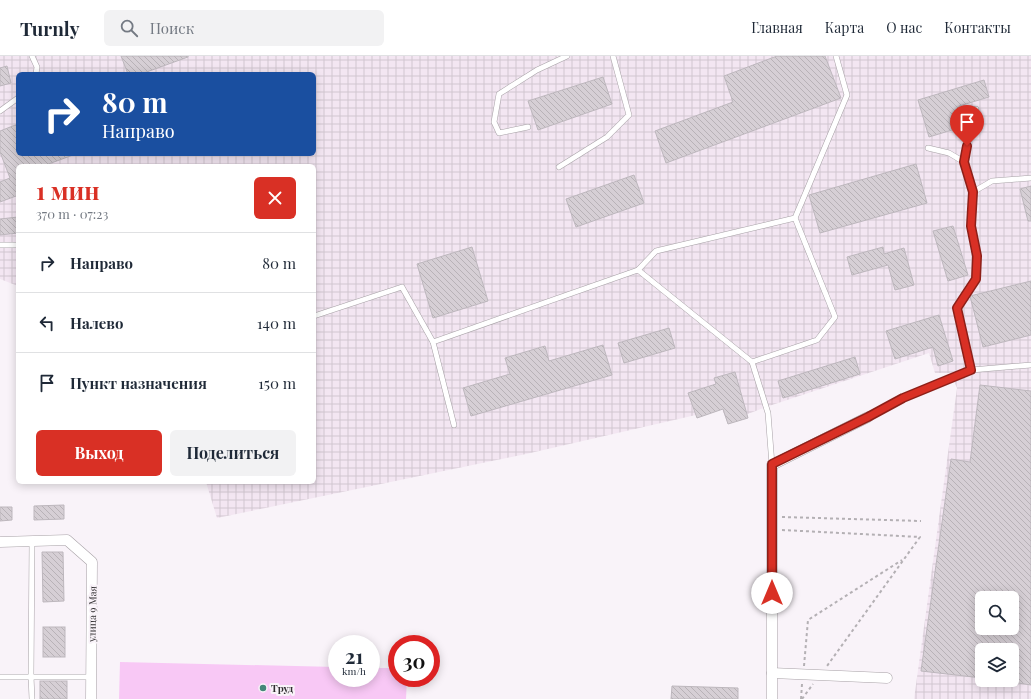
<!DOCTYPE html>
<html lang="ru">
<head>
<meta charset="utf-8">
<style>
	body { margin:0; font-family:"Playfair Display",serif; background:#f2f2f3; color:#1f2937; height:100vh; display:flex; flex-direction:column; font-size:15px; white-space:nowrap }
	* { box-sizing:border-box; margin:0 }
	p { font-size:13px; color:#747a83 }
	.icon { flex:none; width:22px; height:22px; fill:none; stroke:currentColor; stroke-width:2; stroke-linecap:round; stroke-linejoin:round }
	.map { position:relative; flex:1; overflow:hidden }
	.side { position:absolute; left:16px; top:108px; width:300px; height:320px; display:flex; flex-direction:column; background:#fff; border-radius:6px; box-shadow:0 2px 10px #0003 }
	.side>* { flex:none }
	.hud { position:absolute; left:16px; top:16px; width:300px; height:84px; border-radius:6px; box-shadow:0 2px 10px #0003; background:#1a4fa0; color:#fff; overflow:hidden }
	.fabs { position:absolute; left:975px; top:535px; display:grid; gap:8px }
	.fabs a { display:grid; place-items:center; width:44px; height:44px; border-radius:6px; background:#fff; box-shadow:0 2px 10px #0003; font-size:20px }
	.speed { position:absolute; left:328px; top:579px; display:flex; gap:8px; font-size:20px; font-weight:700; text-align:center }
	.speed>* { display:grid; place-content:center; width:52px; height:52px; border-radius:50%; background:#fff; box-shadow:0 2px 10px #0003; line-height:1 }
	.speed small { font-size:10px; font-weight:400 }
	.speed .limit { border:6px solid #d22; background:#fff; color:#111 }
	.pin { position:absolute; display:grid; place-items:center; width:34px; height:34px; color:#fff; margin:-41px -17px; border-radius:50% 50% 50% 0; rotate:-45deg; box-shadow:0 0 4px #0007 }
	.pin .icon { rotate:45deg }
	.me { position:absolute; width:44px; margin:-22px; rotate:0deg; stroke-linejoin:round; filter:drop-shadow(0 0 3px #0008) }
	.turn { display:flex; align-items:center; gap:14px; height:84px; padding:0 20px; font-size:18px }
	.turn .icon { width:52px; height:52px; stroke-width:2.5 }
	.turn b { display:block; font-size:28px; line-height:34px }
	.round { display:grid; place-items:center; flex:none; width:42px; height:42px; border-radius:6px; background:#f2f2f3 }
	.overview { display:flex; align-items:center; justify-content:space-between; height:68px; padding:0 20px }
	h1 { font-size:24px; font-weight:700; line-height:30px; color:#d93025 }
	.primary-button { display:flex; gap:8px; margin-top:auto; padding:8px 20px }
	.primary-button a { flex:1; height:46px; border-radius:6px; background:#d93025; color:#fff; font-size:16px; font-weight:700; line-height:46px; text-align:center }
	.primary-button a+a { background:#f2f2f3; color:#1f2937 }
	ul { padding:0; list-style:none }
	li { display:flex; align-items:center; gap:12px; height:60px; padding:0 20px; border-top:1px solid #e0e1e3 }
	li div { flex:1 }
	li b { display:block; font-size:15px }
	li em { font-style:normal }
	header { display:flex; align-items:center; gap:24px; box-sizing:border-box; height:56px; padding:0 20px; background:#fff; border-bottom:1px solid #e0e1e3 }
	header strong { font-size:19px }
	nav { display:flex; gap:22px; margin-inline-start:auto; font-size:14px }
	.search { width:280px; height:36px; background:#f2f2f3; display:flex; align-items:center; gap:10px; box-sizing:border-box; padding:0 14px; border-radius:6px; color:#747a83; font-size:15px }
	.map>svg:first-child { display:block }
	.industrial { fill:url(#industrial-grid); fill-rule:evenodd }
	.park { fill:#f8c8f5 }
	.building { fill:url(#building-back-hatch); stroke:#bdb7bd; fill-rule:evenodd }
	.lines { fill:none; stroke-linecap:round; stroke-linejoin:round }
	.lane-casing { stroke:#a7a1a6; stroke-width:6 }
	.street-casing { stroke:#a7a1a6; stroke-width:11 }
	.path { stroke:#b4b0b4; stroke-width:2; stroke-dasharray:3 3; stroke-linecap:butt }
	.lane { stroke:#fff; stroke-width:5 }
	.street { stroke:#fff; stroke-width:10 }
	.route-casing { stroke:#8d1f18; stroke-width:10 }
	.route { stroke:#d93025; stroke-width:7 }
	.poi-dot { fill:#448779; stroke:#f9f3f9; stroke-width:1.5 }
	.labels { text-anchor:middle; stroke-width:4; stroke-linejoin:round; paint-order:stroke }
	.street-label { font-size:10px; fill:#302e30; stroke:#f9f3f9 }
	.poi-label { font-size:10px; font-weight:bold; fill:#302e30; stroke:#f9f3f9; text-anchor:start }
</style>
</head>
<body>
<header>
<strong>Turnly</strong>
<div class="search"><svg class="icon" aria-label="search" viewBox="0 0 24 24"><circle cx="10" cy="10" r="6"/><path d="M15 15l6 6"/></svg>Поиск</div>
<nav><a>Главная</a><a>Карта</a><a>О нас</a><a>Контакты</a></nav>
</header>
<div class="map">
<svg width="1031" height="643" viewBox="0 0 1031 643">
	<defs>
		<pattern id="industrial-grid" width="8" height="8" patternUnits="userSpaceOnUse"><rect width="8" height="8" fill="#f3e6f2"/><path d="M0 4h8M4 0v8" fill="none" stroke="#d1c6d0"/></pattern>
		<pattern id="building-back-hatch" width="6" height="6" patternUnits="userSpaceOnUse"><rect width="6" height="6" fill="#d6cfd5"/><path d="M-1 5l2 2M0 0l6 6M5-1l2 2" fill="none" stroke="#b8b2b7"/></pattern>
	</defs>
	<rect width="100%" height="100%" fill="#f9f3f9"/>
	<path class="industrial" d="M0,0H1031V643H914L957,332L950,317H935L929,297L766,351L727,366L722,353L526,398L217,462L206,426H314V110H18V230L0,223ZM18,18H314V98H18ZM982,542H1012V572H982ZM982,594H1012V624H982Z"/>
	<path class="park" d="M120,606L337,611V622H371V612H397V622H407L406,643H119Z"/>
	<g class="building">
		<path d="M121,0H188V1L141,18H128Z"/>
		<path d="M777,0H825L841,42L666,107L655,75L733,46L724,20Z"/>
		<path d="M7,10L11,27L0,30V12Z"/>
		<path d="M603,21L612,48L538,74L528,45Z"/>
		<path d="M984,24L989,41L959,50L965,70L929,81L918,44Z"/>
		<path d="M18,68V98H73V99L43,110H18V142L16,140L0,146V126L10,122L0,96V75Z"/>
		<path d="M916,108L927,147L820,177L809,139Z"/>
		<path d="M634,119L644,147L576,171L566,143Z"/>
		<path d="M1031,130V165H1028L1020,133Z"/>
		<path d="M18,161V177L0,179V163Z"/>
		<path d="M953,170L968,219L948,225L933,175Z"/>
		<path d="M472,191L488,245L433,262L417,208Z"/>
		<path d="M883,191L884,198L904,192L914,229L895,234L888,209L852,219L847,201Z"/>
		<path d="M1031,225V279L983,291L970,240Z"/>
		<path d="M939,259L953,305L938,310L933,291L895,303L886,275Z"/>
		<path d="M669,272L675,292L624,307L618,287Z"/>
		<path d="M603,289L612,319L471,360L463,332L510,318L505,302L545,290L549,305Z"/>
		<path d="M855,301L860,318L783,342L778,325Z"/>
		<path d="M735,316L748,362L728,368L723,353L697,362L688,337L716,328L714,322Z"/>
		<path d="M980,329L1031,335V629L1012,626V594H982V622L921,615L951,403L970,406ZM982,542H1012V572H982Z"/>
		<path d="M64,449V463L34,464V450Z"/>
		<path d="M0,451H12V464L0,465Z"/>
		<path d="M42,496H63L64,545L43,546Z"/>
		<rect x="43" y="571" width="22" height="30"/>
		<rect x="40" y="625" width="27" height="18"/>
		<path d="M672,630L738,632V643H671Z"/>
	</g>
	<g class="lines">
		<defs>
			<g id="lane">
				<path d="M32,0L37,11L36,18"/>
				<path d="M0,55L18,42"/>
				<path d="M528,71L499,77L494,66L499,38L537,14L567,0"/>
				<path d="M928,92L949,97L964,106L973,136"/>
				<path d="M964,106L967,89L975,67L976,53"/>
				<path d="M559,111L607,81L629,59L613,0"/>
				<path d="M0,189H18"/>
				<path d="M638,214L656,195L795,162L847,39L836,0"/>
				<path d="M314,260L402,231L433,286"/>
				<path d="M752,306L817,284L835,261L795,162"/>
				<path d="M971,314L957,252L976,223L977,200L971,170L973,136L992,125L1031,122"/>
				<path d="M868,361L903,342L971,314L1031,309"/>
				<path d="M454,369L433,286L638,214L752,306L768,357L772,409"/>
				<path d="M0,621H91"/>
				<path d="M32,643L31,620L32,485"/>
			</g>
			<g id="street">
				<path d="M0,486L67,484L92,506L91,643"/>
				<path d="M772,617L887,622"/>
				<path d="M772,643V409L868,361"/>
			</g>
		</defs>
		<use href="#lane" class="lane-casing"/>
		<use href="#street" class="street-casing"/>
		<g class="path">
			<path d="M782,461L921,465"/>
			<path d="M782,474L920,481L827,610"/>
			<path d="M804,610L808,564L902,504"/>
			<path d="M801,643L802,628"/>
			<path d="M802,643L813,628"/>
		</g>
		<use href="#lane" class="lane"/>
		<use href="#street" class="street"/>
	</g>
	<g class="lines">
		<defs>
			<path id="route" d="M772,537V408L868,361L903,342L971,314L957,252L976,223L977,200L971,170L973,136L964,106L967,90"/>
		</defs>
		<use href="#route" class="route-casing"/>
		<use href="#route" class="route"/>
	</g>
	<circle class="poi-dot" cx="263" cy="632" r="4"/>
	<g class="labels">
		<g class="street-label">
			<text transform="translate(92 558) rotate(-89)" y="4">улица 9 Мая</text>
		</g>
		<g class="poi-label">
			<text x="271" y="636">Труд</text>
		</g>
	</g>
</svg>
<div class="fabs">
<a><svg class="icon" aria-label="search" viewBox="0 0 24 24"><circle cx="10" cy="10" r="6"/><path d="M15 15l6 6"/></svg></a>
<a><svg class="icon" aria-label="layers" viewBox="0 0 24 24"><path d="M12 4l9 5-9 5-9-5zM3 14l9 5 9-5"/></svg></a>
</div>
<div class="speed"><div>21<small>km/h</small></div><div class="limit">30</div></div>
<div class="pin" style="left:967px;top:90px;background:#d93025"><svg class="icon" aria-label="arrive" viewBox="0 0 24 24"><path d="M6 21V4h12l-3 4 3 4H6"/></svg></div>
<svg class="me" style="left:772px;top:537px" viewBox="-20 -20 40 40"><circle r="19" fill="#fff"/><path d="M0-13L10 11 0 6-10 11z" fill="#d93025"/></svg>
<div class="hud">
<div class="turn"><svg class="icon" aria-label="right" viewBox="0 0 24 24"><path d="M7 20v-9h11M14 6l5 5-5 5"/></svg><div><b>80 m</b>Направо</div></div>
</div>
<section class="side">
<div class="overview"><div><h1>1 мин</h1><p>370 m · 07:23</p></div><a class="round" style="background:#d93025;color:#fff"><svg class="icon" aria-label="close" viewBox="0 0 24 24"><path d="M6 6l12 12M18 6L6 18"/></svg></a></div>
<ul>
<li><svg class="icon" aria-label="right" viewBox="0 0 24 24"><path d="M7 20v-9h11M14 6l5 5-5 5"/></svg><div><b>Направо</b></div><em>80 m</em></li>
<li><svg class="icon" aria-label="left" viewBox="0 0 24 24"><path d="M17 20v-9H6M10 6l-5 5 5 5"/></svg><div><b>Налево</b></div><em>140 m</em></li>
<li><svg class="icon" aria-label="arrive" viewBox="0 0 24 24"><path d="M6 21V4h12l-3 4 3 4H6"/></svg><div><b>Пункт назначения</b></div><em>150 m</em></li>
</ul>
<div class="primary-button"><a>Выход</a><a>Поделиться</a></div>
</section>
</div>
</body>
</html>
